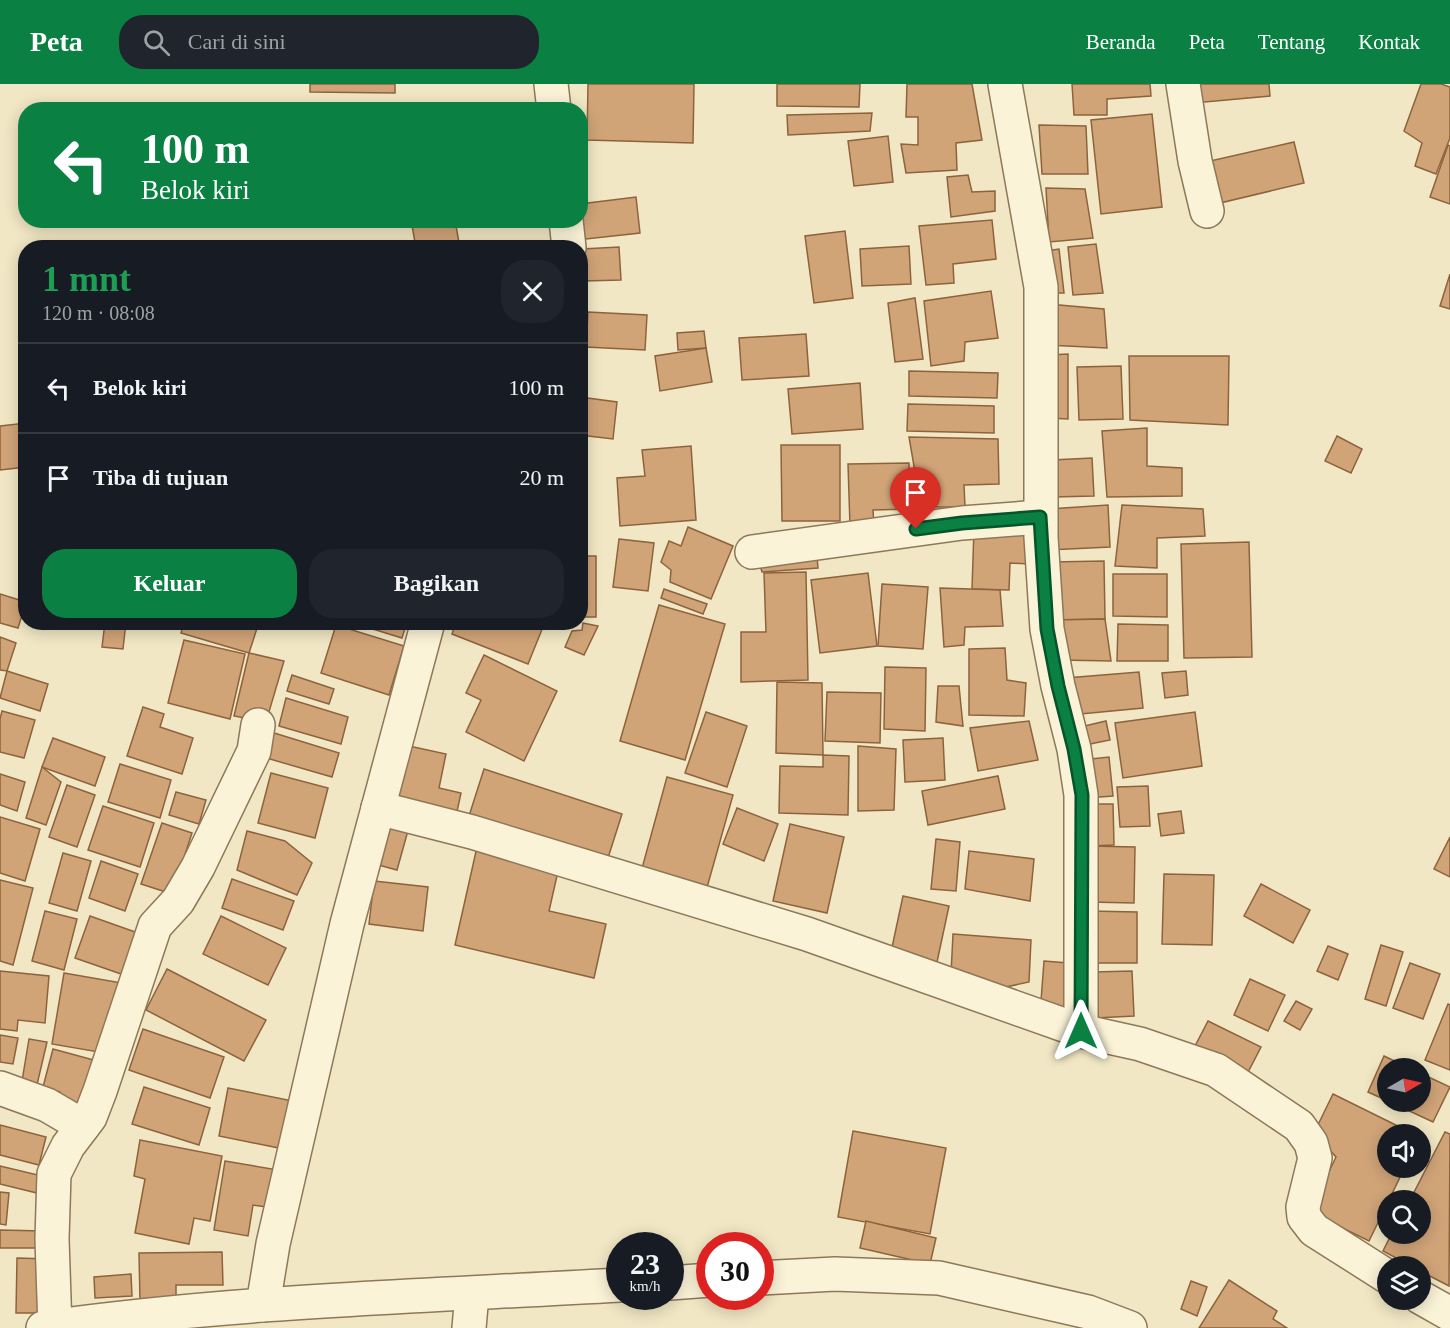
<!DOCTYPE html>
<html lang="id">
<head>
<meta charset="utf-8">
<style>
	body { margin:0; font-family:"Times New Roman",serif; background:#20242c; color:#f1f3f6; height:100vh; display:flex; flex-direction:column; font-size:22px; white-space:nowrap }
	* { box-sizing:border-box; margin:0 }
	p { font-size:20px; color:#9ea1a6 }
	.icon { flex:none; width:33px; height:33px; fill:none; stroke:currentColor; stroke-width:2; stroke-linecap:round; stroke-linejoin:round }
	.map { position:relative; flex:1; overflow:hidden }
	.details { position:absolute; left:18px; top:156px; width:570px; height:390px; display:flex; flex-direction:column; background:#171b24; border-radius:24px; box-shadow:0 3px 15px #0003 }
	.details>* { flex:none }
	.banner { position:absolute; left:18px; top:18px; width:570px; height:126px; border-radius:24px; box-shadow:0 3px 15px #0003; background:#0b8043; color:#fff; overflow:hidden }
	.needle { width:39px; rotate:81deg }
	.tools { position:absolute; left:1377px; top:974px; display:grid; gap:12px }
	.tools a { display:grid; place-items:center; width:54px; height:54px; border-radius:50%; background:#171b24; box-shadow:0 3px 15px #0003; font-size:30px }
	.speed { position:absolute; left:606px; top:1148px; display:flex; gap:12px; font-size:30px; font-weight:700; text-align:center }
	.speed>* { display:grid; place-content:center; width:78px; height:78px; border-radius:50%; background:#171b24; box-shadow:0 3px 15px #0003; line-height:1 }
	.speed small { font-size:15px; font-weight:400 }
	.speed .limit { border:9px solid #d22; background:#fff; color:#111 }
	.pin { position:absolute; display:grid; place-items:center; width:51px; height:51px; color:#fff; margin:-62px -26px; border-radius:50% 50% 50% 0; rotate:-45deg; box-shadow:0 0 6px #0007 }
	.pin .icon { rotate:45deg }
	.me { position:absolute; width:66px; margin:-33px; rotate:0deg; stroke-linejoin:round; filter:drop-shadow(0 0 4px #0008) }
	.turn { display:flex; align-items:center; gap:21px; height:126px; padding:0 24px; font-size:27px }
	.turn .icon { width:78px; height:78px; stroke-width:2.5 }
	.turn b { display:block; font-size:42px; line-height:51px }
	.round { display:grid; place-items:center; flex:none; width:63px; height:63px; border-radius:24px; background:#20242c }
	.headline { display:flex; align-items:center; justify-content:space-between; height:102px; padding:0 24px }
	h1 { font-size:36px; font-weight:700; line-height:45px; color:#1e9e55 }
	.button { display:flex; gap:12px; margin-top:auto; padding:12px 24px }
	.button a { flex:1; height:69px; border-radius:24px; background:#0b8043; color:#fff; font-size:24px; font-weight:700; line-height:69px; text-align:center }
	.button a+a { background:#20242c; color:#f1f3f6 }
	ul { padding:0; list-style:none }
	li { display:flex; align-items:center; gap:18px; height:90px; padding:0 24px; border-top:2px solid #363941 }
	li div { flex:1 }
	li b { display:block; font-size:22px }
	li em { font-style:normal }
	header { display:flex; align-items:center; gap:36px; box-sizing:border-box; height:84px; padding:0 30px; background:#0b8043; color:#fff }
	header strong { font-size:28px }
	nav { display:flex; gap:33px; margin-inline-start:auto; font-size:21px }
	.search { width:420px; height:54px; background:#20242c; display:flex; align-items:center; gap:15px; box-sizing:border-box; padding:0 21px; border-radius:24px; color:#9ea1a6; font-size:22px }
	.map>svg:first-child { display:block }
	.building { fill:#d1a478; stroke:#8d633d; stroke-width:1.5 }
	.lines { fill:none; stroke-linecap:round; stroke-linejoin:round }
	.minor-casing { stroke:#8d7859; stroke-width:36 }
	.minor { stroke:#fbf3d8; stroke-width:33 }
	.route-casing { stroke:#07532c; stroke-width:15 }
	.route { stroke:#0b8043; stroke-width:10 }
</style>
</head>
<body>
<header>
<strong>Peta</strong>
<div class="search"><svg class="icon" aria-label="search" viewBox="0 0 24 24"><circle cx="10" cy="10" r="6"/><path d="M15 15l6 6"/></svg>Cari di sini</div>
<nav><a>Beranda</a><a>Peta</a><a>Tentang</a><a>Kontak</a></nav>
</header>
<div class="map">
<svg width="1450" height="1244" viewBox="0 0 1450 1244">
	<rect width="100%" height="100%" fill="#f1e7c4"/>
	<g class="building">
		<path d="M310,0H395V9L310,8Z"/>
		<path d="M588,0H694L693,59L587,56Z"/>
		<path d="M777,0H860L859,23L777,22Z"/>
		<path d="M907,0H972L982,56L956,59L957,86L906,89L901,60L918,61V33H906Z"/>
		<path d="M1072,0H1150L1151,12L1107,15V31H1074Z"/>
		<path d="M1193,0H1269L1270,12L1194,19Z"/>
		<path d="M1421,0H1441L1450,3V54L1436,90L1415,82L1422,59L1404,47Z"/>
		<path d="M872,29L870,47L788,51L787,31Z"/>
		<path d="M1152,30L1162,123L1101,130L1091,36Z"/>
		<path d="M1039,41L1086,42L1088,90H1042Z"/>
		<path d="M888,52L893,98L854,102L848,57Z"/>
		<path d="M1294,58L1304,99L1220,119L1210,77Z"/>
		<path d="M1448,61L1450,62V120L1430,113Z"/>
		<path d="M968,91L972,108L995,107V127L951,133L947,93Z"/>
		<path d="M1046,104L1085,105L1093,154L1049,158Z"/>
		<path d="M636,113L640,149L577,156L580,120Z"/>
		<path d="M411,136H455L460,164H416Z"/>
		<path d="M992,136L996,175L953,180L954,199L926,201L919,142Z"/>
		<path d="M845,147L853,214L814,219L805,152Z"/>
		<path d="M1096,160L1103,209L1073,211L1068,163Z"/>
		<path d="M909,162L911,200L862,202L860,165Z"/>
		<path d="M619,163L621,196L584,197L582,165Z"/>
		<path d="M1059,165L1064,209H1049L1046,167Z"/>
		<path d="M1450,190V225L1440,222Z"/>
		<path d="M991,207L998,254L965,258L964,277L931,282L924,217Z"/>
		<path d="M915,214L923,275L895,278L888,219Z"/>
		<path d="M1048,220L1104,225L1107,264L1047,261Z"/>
		<path d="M588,228L647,231L645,266L586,263Z"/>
		<path d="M704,247L706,264L678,266L677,249Z"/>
		<path d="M806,250L809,292L742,296L739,254Z"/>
		<path d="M706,264L712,298L660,307L655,272Z"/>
		<path d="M1068,270V335L1049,334V271Z"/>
		<path d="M1129,272H1229L1228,341L1130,336Z"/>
		<path d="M1121,282L1123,335L1079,336L1077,283Z"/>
		<path d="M909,287L998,289L997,314L909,312Z"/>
		<path d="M860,299L863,345L792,350L788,305Z"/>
		<path d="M580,313L617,318L613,355L580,351Z"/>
		<path d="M908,320L994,322V349L907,347Z"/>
		<path d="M26,339V383L0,386V342Z"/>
		<path d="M1147,344V382L1182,384V412L1107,413L1102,347Z"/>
		<path d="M1337,352L1362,365L1351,389L1325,377Z"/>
		<path d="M909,353L998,355L999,400L964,401L965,423H921Z"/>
		<path d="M781,361H840V437H782Z"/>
		<path d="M691,362L696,436L620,442L617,394L645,392L642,366Z"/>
		<path d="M1092,374L1094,412L1053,413L1052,376Z"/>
		<path d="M909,379L910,425L873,426L874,442H850L848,380Z"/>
		<path d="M1108,421L1110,463L1048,466L1049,425Z"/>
		<path d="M1122,421L1203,425L1205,452L1157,454V484L1115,482Z"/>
		<path d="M688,443L733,462L711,515L670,498L671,486L661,478L669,457L681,462Z"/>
		<path d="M974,445L1030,447L1029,480L1010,479L1009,506L972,505Z"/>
		<path d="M619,455L654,459L648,507L613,503Z"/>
		<path d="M1249,458L1252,573L1184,574L1181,460Z"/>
		<path d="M816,461L818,484L762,488L757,471Z"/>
		<rect x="580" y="472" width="16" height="61"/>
		<path d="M1104,477L1105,535L1053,536L1051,478Z"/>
		<path d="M806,488L808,596L741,598V548H766L764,489Z"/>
		<path d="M868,489L877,562L820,569L811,496Z"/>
		<path d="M1113,490H1167V533L1113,532Z"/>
		<path d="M882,500L928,503L923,565L878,562Z"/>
		<path d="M940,504L1000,506L1003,542L965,543L964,561L944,563Z"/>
		<path d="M664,505L707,520L703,530L661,514Z"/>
		<path d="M0,510L26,518L18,544L0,539Z"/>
		<path d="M659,521L725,540L685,676L620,657Z"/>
		<path d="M1105,535L1111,577L1060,576L1053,536Z"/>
		<path d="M105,538H126L123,565L102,563Z"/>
		<path d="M184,538H259L249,569L181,549Z"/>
		<path d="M350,538H407L402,554Z"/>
		<path d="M456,538H545L528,580L452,550Z"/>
		<path d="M583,539L598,542L584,571L565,563L572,547L582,546Z"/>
		<path d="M1118,540L1168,541V577H1117Z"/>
		<path d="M336,541L404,562L389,611L321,589Z"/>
		<path d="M0,553L16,559L7,587L0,586Z"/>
		<path d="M184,556L245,570L230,635L168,619Z"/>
		<path d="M1005,564L1007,596L1026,599L1024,632L969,631V565Z"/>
		<path d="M249,569L284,577L266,638L234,632Z"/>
		<path d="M484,571L557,607L524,677L466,648L481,616L466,609Z"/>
		<path d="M885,583L926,584L925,647L884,645Z"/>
		<path d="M7,587L48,600L40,627L0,614Z"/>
		<path d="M1186,587L1188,611L1165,614L1162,589Z"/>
		<path d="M1139,588L1143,624L1070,631L1066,594Z"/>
		<path d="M292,591L334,605L329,620L287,607Z"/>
		<path d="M777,598L822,599L823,671L776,669Z"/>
		<path d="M938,602H959L963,642L936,638Z"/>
		<path d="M827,608L881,609L880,659L825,657Z"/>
		<path d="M286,614L348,633L341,660L279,642Z"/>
		<path d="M143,623L164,630L160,643L193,654L182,690L127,672Z"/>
		<path d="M2,627L35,636L24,674L0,668V635Z"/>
		<path d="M706,628L747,642L727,703L685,689Z"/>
		<path d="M1195,628L1202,682L1123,694L1115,639Z"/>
		<path d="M1029,637L1038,676L978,687L970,644Z"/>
		<path d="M1106,637L1110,656L1080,662L1076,644Z"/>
		<path d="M271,648L339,669L332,693L263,673Z"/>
		<path d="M53,654L105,673L95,702L42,683Z"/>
		<path d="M943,654L945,696L905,698L903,656Z"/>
		<path d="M400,660L446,670L439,704L461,709L456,732L388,717Z"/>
		<path d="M858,662L896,665L894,726L858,727Z"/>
		<path d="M823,671L849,672L848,731L779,729L780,682L823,683Z"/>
		<path d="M1109,673L1113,712L1086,714L1082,676Z"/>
		<path d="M120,680L171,696L160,734L108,718Z"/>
		<path d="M42,683L61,698L46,741L26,734Z"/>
		<path d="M484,685L622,730L607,777L469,732Z"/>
		<path d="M271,689L328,704L315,754L258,739Z"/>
		<path d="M0,690L25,698L17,727L0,721Z"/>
		<path d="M998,692L1005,725L928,741L922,707Z"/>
		<path d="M667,693L733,711L706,807L641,788Z"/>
		<path d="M67,701L95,711L77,763L49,753Z"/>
		<path d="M1148,702L1150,742L1120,743L1117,703Z"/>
		<path d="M176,708L206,716L199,740L169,731Z"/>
		<path d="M1089,720H1113L1114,761L1090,762Z"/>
		<path d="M103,722L154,739L140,783L88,766Z"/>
		<path d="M737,724L778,740L764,777L723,760Z"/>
		<path d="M1181,727L1184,749L1161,752L1158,730Z"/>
		<path d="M0,733L40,745L25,797L0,789Z"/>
		<path d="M382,736L409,743L397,786L371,779Z"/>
		<path d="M162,739L192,749L172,810L141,800Z"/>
		<path d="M790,740L844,753L827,829L773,817Z"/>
		<path d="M247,747L285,757L312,779L297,811L237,786Z"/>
		<path d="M1450,753V793L1434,785Z"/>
		<path d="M936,755L960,758L956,807L931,805Z"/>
		<path d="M1090,762L1135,763L1134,819L1089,818Z"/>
		<path d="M477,763L559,783L549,827L606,840L594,894L455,861Z"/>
		<path d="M969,767L1034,775L1030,817L965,805Z"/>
		<path d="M63,769L91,777L77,827L49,819Z"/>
		<path d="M101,777L138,790L125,827L89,814Z"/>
		<path d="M1164,790L1214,791L1212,861L1162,860Z"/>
		<path d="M232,795L294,817L283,846L222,824Z"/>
		<path d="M0,796L33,804L13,881L0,877Z"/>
		<path d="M374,797L428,803L423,847L369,840Z"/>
		<path d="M1261,800L1310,826L1293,859L1244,832Z"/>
		<path d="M903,812L949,822L937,878L891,868Z"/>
		<path d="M45,827L77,835L64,886L32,877Z"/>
		<path d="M1089,827L1137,828V879H1088Z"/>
		<path d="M90,832L138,849L124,891L75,874Z"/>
		<path d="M221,832L286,864L268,901L203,870Z"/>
		<path d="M953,850L1031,856L1029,898L992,906L951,890Z"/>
		<path d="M1381,861L1403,868L1386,922L1365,915Z"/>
		<path d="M1328,862L1348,870L1338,896L1317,887Z"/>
		<path d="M1044,877L1068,879L1065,928L1041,917Z"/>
		<path d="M1410,879L1440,890L1423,935L1393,924Z"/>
		<path d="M167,885L266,936L244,977L146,926Z"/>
		<path d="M0,887L49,892L45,939L18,936L17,947L0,945Z"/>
		<path d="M1132,887L1134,932L1095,934L1093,888Z"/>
		<path d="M64,889L122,899L110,970L52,960Z"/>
		<path d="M1250,895L1285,911L1268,947L1234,931Z"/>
		<path d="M1296,917L1312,925L1300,946L1284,937Z"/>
		<path d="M1448,920L1450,921V986L1425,976Z"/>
		<path d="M1208,937L1261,963L1245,994L1193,966Z"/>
		<path d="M143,945L224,973L210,1014L129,986Z"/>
		<path d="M0,951L18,954L13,980L0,978Z"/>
		<path d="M29,955L47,958L36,1005L21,1003Z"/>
		<path d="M53,965L101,978L88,1027L58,1019L60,1008L43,1003Z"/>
		<path d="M1384,972L1409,984H1388V1017L1368,1008Z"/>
		<path d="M1420,989L1450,1003L1433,1038L1388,1017H1420Z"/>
		<path d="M144,1003L210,1024L199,1061L132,1040Z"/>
		<path d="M228,1004L293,1017L284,1065L219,1052Z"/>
		<path d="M1333,1010L1414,1050H1388V1083H1405L1369,1157L1310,1128L1336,1073L1314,1049Z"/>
		<path d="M0,1041L46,1053L39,1081L0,1071Z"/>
		<path d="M853,1047L946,1064L930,1150L838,1133Z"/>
		<path d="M1445,1048L1450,1050L1449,1202L1420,1187V1182H1411L1383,1167L1392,1149H1420V1116H1410Z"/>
		<path d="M140,1056L222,1072L210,1137L194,1134L189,1160L135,1149L145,1095L134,1092Z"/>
		<path d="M225,1077L290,1088L274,1124L253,1121L248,1152L214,1146Z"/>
		<path d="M0,1082L42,1092L37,1109L0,1100Z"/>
		<path d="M0,1108L9,1109L6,1141L0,1140Z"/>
		<path d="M866,1137L936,1154L930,1180L860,1164Z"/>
		<path d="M0,1146L43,1147L42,1164H0Z"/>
		<path d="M222,1168L223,1201H176V1217H140L139,1169Z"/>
		<path d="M17,1174L50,1175L49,1229H16Z"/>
		<path d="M131,1190L132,1212L95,1214L94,1193Z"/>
		<path d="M1229,1196L1277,1227L1273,1235L1287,1244H1199Z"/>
		<path d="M1191,1197L1207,1203L1197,1232L1181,1225Z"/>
	</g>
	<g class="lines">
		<defs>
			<g id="minor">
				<path d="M551,0L554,26"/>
				<path d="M1005,0L1041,203V453L1047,545L1058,602L1074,665L1081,711V947"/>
				<path d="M1183,0L1195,77L1207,127"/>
				<path d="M566,136L569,164"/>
				<path d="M752,468L962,439L1040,433"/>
				<path d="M378,724L472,748L807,850L1081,947L1140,960L1216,986L1299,1042L1311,1059L1315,1074L1303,1123L1304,1133L1314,1146L1388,1193"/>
				<path d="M0,1004L47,1021L83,1042"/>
				<path d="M760,1194L835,1190L939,1194L1088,1228L1130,1244"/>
				<path d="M670,1199L710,1196"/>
				<path d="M1420,1213L1450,1230"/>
				<path d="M263,1221L273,1160L347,840L428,538"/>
				<path d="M43,1244C234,1217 427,1212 620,1201"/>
				<path d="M55,1244L52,1155L54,1090L68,1062L90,1033L100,1007L155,842L178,817L198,783L254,667L258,641"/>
				<path d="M469,1244L472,1210"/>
			</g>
		</defs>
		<use href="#minor" class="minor-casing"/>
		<use href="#minor" class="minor"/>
	</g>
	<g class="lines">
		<defs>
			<path id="route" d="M916,445L962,439L1040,433L1047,545L1058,602L1074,665L1082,711L1081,947"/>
		</defs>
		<use href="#route" class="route-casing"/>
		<use href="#route" class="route"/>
	</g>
</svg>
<div class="tools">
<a><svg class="needle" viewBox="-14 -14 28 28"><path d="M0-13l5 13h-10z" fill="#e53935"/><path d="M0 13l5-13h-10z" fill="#9ea1a6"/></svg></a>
<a><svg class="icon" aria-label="sound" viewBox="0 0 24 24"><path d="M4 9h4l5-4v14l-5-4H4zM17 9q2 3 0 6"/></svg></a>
<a><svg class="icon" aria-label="search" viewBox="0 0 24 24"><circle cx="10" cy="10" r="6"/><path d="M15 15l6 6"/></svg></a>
<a><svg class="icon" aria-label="layers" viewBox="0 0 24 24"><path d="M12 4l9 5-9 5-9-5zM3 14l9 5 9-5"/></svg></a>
</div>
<div class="speed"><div>23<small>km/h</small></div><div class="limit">30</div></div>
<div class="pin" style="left:916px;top:445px;background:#d93025"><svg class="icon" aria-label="arrive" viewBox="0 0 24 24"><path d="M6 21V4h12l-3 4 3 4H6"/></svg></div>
<svg class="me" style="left:1081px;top:947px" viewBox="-20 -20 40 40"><path d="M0-17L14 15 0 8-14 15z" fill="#0b8043" stroke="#fff" stroke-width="4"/></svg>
<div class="banner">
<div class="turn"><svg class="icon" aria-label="left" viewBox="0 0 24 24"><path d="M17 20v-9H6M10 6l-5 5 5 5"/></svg><div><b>100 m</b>Belok kiri</div></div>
</div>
<section class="details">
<div class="headline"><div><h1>1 mnt</h1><p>120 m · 08:08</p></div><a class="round"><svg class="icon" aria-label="close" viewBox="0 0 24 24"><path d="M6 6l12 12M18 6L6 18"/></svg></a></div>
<ul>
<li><svg class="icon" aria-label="left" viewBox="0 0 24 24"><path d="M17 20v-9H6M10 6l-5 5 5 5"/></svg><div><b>Belok kiri</b></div><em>100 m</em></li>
<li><svg class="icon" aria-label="arrive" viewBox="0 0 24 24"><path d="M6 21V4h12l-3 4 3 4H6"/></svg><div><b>Tiba di tujuan</b></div><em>20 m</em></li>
</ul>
<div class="button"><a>Keluar</a><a>Bagikan</a></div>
</section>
</div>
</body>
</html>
